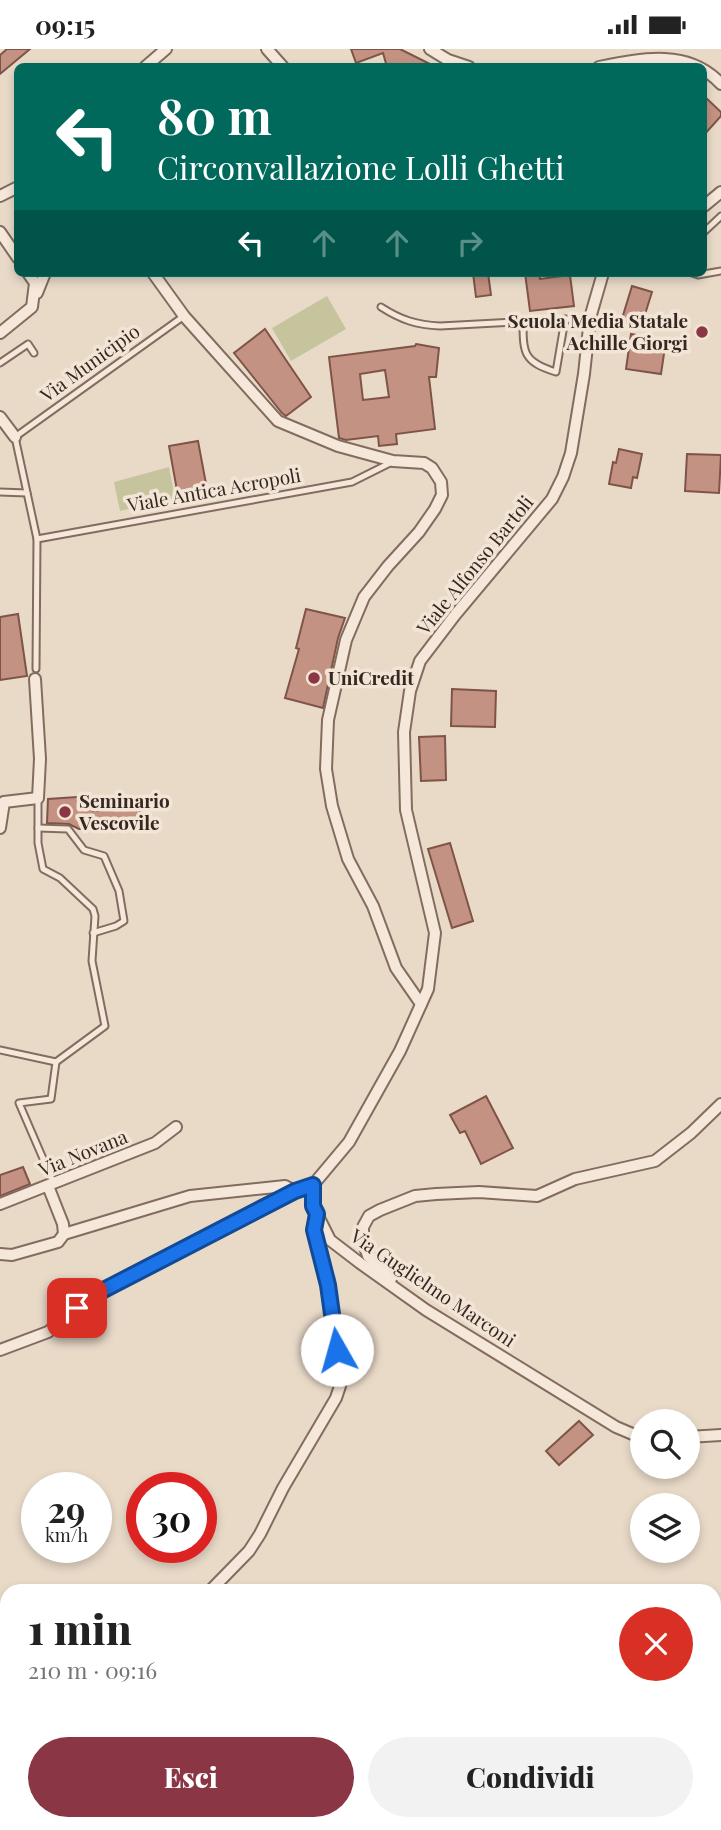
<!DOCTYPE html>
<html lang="it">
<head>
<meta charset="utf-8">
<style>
	body { margin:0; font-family:"Playfair Display",serif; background:#f2f2f2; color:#222; height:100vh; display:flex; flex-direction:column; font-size:26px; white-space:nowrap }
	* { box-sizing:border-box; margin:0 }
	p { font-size:23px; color:#767676 }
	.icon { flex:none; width:38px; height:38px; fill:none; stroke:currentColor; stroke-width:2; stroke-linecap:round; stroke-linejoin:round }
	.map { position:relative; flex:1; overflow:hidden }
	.sheet { position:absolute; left:0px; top:1535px; width:721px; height:247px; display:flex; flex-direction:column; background:#fff; border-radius:21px 21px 0 0; box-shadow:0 4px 10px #0003 }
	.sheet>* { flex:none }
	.guide { position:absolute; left:14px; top:14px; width:693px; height:214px; border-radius:10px; box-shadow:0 4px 10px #0003; background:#00695c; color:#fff; overflow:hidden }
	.buttons { position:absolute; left:630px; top:1360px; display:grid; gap:14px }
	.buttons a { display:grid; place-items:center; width:70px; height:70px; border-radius:50%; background:#fff; box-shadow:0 4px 10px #0003; font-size:35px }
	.speed { position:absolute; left:21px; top:1423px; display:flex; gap:14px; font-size:35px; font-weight:700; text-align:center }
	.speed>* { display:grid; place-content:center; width:91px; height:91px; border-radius:50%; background:#fff; box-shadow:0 4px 10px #0003; line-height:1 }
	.speed small { font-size:18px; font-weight:400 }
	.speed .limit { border:10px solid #d22; background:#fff; color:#111 }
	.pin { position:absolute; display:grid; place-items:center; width:60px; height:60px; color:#fff; margin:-30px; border-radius:14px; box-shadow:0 4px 10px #0006 }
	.me { position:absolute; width:77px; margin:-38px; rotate:353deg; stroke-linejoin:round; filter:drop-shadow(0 0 5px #0008) }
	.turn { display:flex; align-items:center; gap:24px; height:147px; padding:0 28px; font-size:32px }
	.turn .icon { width:91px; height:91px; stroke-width:2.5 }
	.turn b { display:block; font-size:49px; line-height:60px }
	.lanes { display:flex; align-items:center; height:66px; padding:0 28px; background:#0003; justify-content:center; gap:35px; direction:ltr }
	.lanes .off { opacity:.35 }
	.round { display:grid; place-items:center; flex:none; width:74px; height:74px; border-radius:37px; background:#f2f2f2 }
	.head { display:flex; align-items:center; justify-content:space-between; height:119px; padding:0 28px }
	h1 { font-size:42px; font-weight:800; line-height:52px }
	.primary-button { display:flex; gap:14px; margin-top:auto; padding:14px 28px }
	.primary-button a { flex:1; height:80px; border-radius:42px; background:#8b3645; color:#fff; font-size:28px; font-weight:800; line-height:80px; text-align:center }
	.primary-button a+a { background:#f2f2f2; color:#222 }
	.status { display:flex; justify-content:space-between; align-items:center; height:49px; padding:0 35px; background:#fff; direction:ltr }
	.status svg { height:19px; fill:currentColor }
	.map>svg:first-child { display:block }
	.green { fill:#c6c49d }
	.building { fill:#c39282; stroke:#7f5448; stroke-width:2; fill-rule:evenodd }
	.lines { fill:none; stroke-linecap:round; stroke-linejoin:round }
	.lane-casing { stroke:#836c5f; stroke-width:9 }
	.street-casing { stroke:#836c5f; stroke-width:14 }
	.lane { stroke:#f5e8da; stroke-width:5 }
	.street { stroke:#f5e8da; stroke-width:10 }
	.route-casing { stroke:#114b97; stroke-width:18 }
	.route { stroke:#1a73e8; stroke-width:12 }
	.poi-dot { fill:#8b3645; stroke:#f2e5d6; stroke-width:2.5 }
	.labels { text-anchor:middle; stroke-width:7; stroke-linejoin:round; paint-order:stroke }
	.poi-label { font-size:19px; font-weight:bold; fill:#352721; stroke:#f2e5d6; text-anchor:start }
	.street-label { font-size:19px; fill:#352721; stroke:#f2e5d6 }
</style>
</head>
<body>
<div class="status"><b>09:15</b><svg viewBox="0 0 49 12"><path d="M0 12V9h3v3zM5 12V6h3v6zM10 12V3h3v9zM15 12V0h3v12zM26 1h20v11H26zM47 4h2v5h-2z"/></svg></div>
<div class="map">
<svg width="721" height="1781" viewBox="0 0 721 1781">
	<rect width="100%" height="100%" fill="#e9dac8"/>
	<g class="green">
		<path d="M327,247L346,280L291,312L272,279Z"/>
		<path d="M169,418L175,449L120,462L114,433Z"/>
	</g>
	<g class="building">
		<path d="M7,0H30L0,25V6Z"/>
		<path d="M351,0H400L436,18H387L383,4L356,14Z"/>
		<path d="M704,47L721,63V67L704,86Z"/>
		<path d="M473,224H488L491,246L476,248Z"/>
		<path d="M525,224H539L540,230L570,226L574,257L530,262Z"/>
		<path d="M632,237L652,243L641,278L621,273Z"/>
		<path d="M265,280L311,348L286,367L282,364L234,304Z"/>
		<path d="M631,285L666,291L661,325L626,320Z"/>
		<path d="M416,295L439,299L436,328H429L435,380L396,385L397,395L379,397L378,387L346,391L339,389L329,308L415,297ZM385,321L389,348L363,351L360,325Z"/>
		<path d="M198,392L207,440L178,447L169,397Z"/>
		<path d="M619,400L642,405L637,429L633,428L631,439L609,435L613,413L616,414Z"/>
		<path d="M687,405L721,406L719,444L685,442Z"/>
		<path d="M306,560L345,569L338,589L323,659L285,649L299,600L296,599Z"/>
		<path d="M18,565L27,627L0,631V568Z"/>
		<path d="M452,640L496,642L495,678L451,677Z"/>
		<path d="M445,687L446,731L421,732L419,688Z"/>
		<path d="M92,747L93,762L140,760V780H79L69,775L47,774L48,750Z"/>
		<path d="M450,794L473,872L452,879L428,800Z"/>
		<path d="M486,1047L513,1099L481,1115L465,1082L460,1084L450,1066Z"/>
		<path d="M23,1118L30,1135L0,1147V1126Z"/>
		<path d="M579,1372L593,1386L559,1416L546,1402Z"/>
	</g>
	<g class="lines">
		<defs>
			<g id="lane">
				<path d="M704,183L721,167"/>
				<path d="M692,224L698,226L721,222"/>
				<path d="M381,258C401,271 417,276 440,277L590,269"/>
				<path d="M523,273C523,305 524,313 556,323L565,270"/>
				<path d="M0,314L28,295L34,304"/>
				<path d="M0,443L27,444"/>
				<path d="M37,490L352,433L392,413"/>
				<path d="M36,620L37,490L15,388L184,267"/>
				<path d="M38,779L68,780L84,801L104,807L119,842L124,872L116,877L93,884"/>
				<path d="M0,1001L56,1013L105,977L92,912L95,867L93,860L60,829L43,820L38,794V749"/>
				<path d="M54,1135L19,1054L51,1050L56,1013"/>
			</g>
			<g id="street">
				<path d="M267,0L283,18"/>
				<path d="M430,0L448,11L469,18"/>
				<path d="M145,18L166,0"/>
				<path d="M599,18C644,9 689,0 721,35"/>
				<path d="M0,147L18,138"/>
				<path d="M704,157L721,143"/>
				<path d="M0,183L18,209"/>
				<path d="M153,224L184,267L278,372L338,397L393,412L424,414L432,419L441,433L442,446L435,460L419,483L388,517L364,548L346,591L328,671L326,720L332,757L348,810L373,857L396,919L421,955"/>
				<path d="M603,224L590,269L584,325L571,404L563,428L552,450L455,566L420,612L410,642L404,683L406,761L435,884L428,940L400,1002L349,1093L313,1136V1157L330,1191L360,1214L426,1261L616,1378L642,1389"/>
				<path d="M37,244L45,224"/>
				<path d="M0,284L32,258L35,234L28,224"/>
				<path d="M0,368L15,388"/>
				<path d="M0,779L4,753L38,749L40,710L35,630"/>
				<path d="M0,1155L155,1094L176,1078"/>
				<path d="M64,1185L190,1147L285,1137L295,1142"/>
				<path d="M0,1205L12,1206L58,1193L64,1185L63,1175L48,1137"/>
				<path d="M391,1230L368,1207L363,1192V1178L369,1167L380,1161L415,1147L436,1145L479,1143L537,1147L575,1130L655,1112L691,1084L721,1055"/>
				<path d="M0,1301L48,1283L92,1246L295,1142L313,1136"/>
				<path d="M688,1388L721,1386"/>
				<path d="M210,1542L249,1502L260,1485L283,1439L336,1349L340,1337L328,1236L314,1181L317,1165"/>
				<path d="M101,1781L105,1774"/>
			</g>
		</defs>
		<use href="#lane" class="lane-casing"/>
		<use href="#street" class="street-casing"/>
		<use href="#lane" class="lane"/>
		<use href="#street" class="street"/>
	</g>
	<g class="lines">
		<defs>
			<path id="route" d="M77,1259L92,1247L295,1142L313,1136V1157L317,1165L314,1181L328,1236L337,1301"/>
		</defs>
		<use href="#route" class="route-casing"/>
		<use href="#route" class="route"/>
	</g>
	<g class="poi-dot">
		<circle cx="702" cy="283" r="7"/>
		<circle cx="314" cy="629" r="7"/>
		<circle cx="65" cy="763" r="7"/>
	</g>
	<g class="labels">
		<g class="poi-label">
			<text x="688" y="279" text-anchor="end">Scuola Media Statale<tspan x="688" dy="22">Achille Giorgi</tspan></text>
			<text x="328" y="636">UniCredit</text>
			<text x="79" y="759">Seminario<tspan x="79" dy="22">Vescovile</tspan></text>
		</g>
		<g class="street-label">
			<text transform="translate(90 314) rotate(-36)" y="7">Via Municipio</text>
			<text transform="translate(214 441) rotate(-10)" y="7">Viale Antica Acropoli</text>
			<text transform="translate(475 516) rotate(-51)" y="7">Viale Alfonso Bartoli</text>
			<text transform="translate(83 1104) rotate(-22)" y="7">Via Novana</text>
			<text transform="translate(433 1239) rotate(34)" y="7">Via Guglielmo Marconi</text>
		</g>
	</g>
</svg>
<div class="buttons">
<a><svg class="icon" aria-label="search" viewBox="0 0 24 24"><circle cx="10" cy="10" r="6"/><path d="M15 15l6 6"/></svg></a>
<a><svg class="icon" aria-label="layers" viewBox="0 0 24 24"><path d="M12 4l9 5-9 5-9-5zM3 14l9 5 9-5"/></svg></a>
</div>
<div class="speed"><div>29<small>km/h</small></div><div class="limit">30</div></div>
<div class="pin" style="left:77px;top:1259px;background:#d93025"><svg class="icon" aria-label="arrive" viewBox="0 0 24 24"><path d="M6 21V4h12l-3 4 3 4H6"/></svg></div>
<svg class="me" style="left:337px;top:1301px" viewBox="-20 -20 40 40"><circle r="19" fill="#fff"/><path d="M0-13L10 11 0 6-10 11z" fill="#1a73e8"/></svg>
<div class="guide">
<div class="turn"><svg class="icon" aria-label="left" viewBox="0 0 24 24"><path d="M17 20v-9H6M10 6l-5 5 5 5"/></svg><div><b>80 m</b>Circonvallazione Lolli Ghetti</div></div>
<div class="lanes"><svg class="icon" aria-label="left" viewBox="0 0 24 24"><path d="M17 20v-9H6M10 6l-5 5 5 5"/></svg><svg class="icon off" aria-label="ahead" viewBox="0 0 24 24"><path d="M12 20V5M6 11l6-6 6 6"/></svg><svg class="icon off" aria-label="ahead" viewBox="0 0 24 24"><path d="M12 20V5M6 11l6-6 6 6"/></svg><svg class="icon off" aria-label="right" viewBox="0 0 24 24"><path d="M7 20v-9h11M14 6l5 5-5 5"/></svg></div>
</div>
<section class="sheet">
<div class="head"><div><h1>1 min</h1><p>210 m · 09:16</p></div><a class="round" style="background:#d93025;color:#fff"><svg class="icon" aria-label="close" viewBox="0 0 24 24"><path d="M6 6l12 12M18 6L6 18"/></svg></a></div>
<div class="primary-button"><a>Esci</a><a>Condividi</a></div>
</section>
</div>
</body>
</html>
